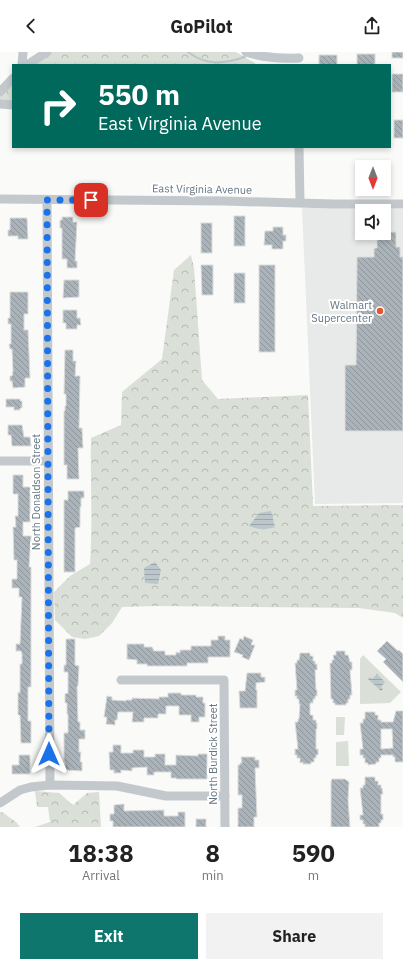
<!DOCTYPE html>
<html lang="en">
<head>
<meta charset="utf-8">
<style>
	body { margin:0; font-family:"IBM Plex Sans",sans-serif; background:#f2f2f2; color:#222; height:100vh; display:flex; flex-direction:column; font-size:15px; white-space:nowrap }
	* { box-sizing:border-box; margin:0 }
	p { font-size:13px; color:#767676 }
	.icon { flex:none; width:22px; height:22px; fill:none; stroke:currentColor; stroke-width:2; stroke-linecap:round; stroke-linejoin:round }
	.map { position:relative; height:775px; overflow:hidden }
	.drawer { display:flex; flex-direction:column; background:#fff; flex:1 }
	.drawer>* { flex:none }
	.hud { position:absolute; left:12px; top:12px; width:379px; height:84px; border-radius:0px; box-shadow:0 2px 6px #0003; background:#00695c; color:#fff; overflow:hidden }
	.needle { width:26px; rotate:180deg }
	.tools { position:absolute; left:355px; top:108px; display:grid; gap:8px }
	.tools a { display:grid; place-items:center; width:36px; height:36px; border-radius:0px; background:#fff; box-shadow:0 2px 6px #0003; font-size:20px }
	.pin { position:absolute; display:grid; place-items:center; width:34px; height:34px; color:#fff; margin:-17px; border-radius:8px; box-shadow:0 2px 6px #0006 }
	.me { position:absolute; width:44px; margin:-22px; rotate:0deg; stroke-linejoin:round; filter:drop-shadow(0 0 3px #0008) }
	.turn { display:flex; align-items:center; gap:14px; height:84px; padding:0 20px; font-size:18px }
	.turn .icon { width:52px; height:52px; stroke-width:2.5 }
	.turn b { display:block; font-size:28px; line-height:34px }
	.eta { display:flex; justify-content:space-evenly; align-items:center; height:68px; text-align:center }
	.eta b { font-size:24px; font-weight:700; line-height:28px }
	.action { display:flex; gap:8px; margin-top:auto; padding:8px 20px }
	.action a { flex:1; height:46px; border-radius:0px; background:#0f766e; color:#fff; font-size:16px; font-weight:700; line-height:46px; text-align:center }
	.action a+a { background:#f2f2f2; color:#222 }
	header { display:flex; justify-content:space-between; align-items:center; height:52px; padding:0 20px; background:#fff; font-size:18px; font-weight:700 }
	.map>svg:first-child { display:block }
	.built { fill:#e8e9e9; fill-rule:evenodd }
	.forest { fill:url(#forest-crowns) }
	.pitch { fill:#dadfd7 }
	.water { fill:url(#water-rules) }
	.lines { fill:none; stroke-linecap:round; stroke-linejoin:round }
	.stream { stroke:#bbc7cb; stroke-width:2 }
	.building { fill:url(#building-back-hatch); stroke:#dcdcda; fill-rule:evenodd }
	.minor { stroke:#c3c8cc; stroke-width:9 }
	.route { stroke:#1a73e8; stroke-width:7; stroke-dasharray:0 12.6 }
	.poi-dot { fill:#e4572e; stroke:#fff; stroke-width:1.5 }
	.labels { text-anchor:middle; stroke-width:4; stroke-linejoin:round; paint-order:stroke }
	.street-label { font-size:11px; fill:#657683; stroke:#fff }
	.poi-label { font-size:11px; fill:#657683; stroke:#fff; text-anchor:end }
</style>
</head>
<body>
<header><svg class="icon" aria-label="back" viewBox="0 0 24 24"><path d="M15 5l-7 7 7 7"/></svg>GoPilot<svg class="icon" aria-label="share" viewBox="0 0 24 24"><path d="M12 15V3M7 8l5-5 5 5M5 13v7h14v-7"/></svg></header>
<div class="map">
<svg width="403" height="775" viewBox="0 0 403 775">
	<defs>
		<pattern id="forest-crowns" width="20" height="18" patternUnits="userSpaceOnUse"><rect width="20" height="18" fill="#dadfd7"/><path d="M2 6a3 3 0 1 1 6 0M12 15a3 3 0 1 1 6 0" fill="none" stroke="#b4b9b4"/></pattern>
		<pattern id="water-rules" width="6" height="5" patternUnits="userSpaceOnUse"><rect width="6" height="5" fill="#bbc7cb"/><path d="M0 2.5h6" fill="none" stroke="#9ca6aa"/></pattern>
		<pattern id="building-back-hatch" width="6" height="6" patternUnits="userSpaceOnUse"><rect width="6" height="6" fill="#aab3b9"/><path d="M-1 5l2 2M0 0l6 6M5-1l2 2" fill="none" stroke="#8e969c"/></pattern>
	</defs>
	<rect width="100%" height="100%" fill="#fafaf8"/>
	<path class="built" d="M302,156L403,157V451L315,452ZM362,159H384V181H362Z"/>
	<g class="forest">
		<path d="M52,0H236L255,11L254,13H32Z"/>
		<path d="M13,29V51L0,50V41Z"/>
		<path d="M191,203L194,216L202,328L218,347L308,343L313,454L403,453V566L395,561L359,556L155,554L122,555L112,571L99,584L85,587L72,585L55,568L54,540L70,524L90,512C93,470 90,428 91,386L121,373L122,340L162,307L174,218Z"/>
		<path d="M35,739L59,741L73,753L87,741L99,740L101,775H35L50,770L48,755H37Z"/>
		<path d="M0,760H2L16,770L20,775H0Z"/>
	</g>
	<g class="pitch">
		<path d="M363,603L401,640L390,651L360,652V607Z"/>
		<path d="M336,665H345L344,683H336Z"/>
		<path d="M348,689L349,714H336V690Z"/>
	</g>
	<g class="water">
		<path d="M271,459L275,475C265,478 259,478 249,474L259,461Z"/>
		<path d="M155,510L161,518L158,532L145,531L144,516Z"/>
		<path d="M377,622L385,630L381,635L383,637L381,639L368,627L370,625L372,627Z"/>
	</g>
	<g class="lines">
		<path class="stream" d="M188,0C206,14 224,12 245,5"/>
	</g>
	<g class="building">
		<rect x="392" y="0" width="11" height="6"/>
		<rect x="357" y="2" width="18" height="11"/>
		<rect x="319" y="3" width="18" height="10"/>
		<rect x="392" y="22" width="11" height="18"/>
		<rect x="394" y="68" width="9" height="18"/>
		<rect x="234" y="164" width="11" height="30"/>
		<path d="M62,165H73V170H77L75,209H77V216H67V207H62V176H60V168H62Z"/>
		<path d="M10,166H27L28,187H18V184H8V178H10Z"/>
		<rect x="201" y="171" width="11" height="30"/>
		<path d="M273,175H283V183H286V189H283V197H272V193H264L265,179H273Z"/>
		<path d="M384,180H396V195H400V205H403V379H345V313H356L357,205H374V196H377V181H384Z"/>
		<path d="M201,213H213V243H202Z"/>
		<rect x="259" y="213" width="16" height="87"/>
		<rect x="234" y="221" width="11" height="30"/>
		<path d="M64,228H79V245L63,246Z"/>
		<path d="M10,240H28V262H24V278H28L30,326H25V335L13,336L12,329H10V324H12L13,319L12,297H10L9,292H11V272H8V266H10Z"/>
		<path d="M63,258H77V266H80L81,273H77V277H66V271H63Z"/>
		<path d="M65,298H73V309H76L75,324H80L79,376H82L83,396H78L79,427H67V413H64V359H65V354H66V342H64Z"/>
		<path d="M6,347H20V349H22V356H20V358H14V355H6Z"/>
		<path d="M8,373H22L24,385H30L31,394H12L11,383H8Z"/>
		<path d="M13,423H23V435H30V470H23V484H31L29,515H31V635H28V669H31V691H21L20,663H18V640L20,641V612H22V602L21,599H16V592H20L22,545H19V536H12V527H17V508H14L13,475H16L15,464H18V442H13Z"/>
		<path d="M68,439H84V446H81V455H80V475L75,476V520H64V448H68Z"/>
		<path d="M218,584H225V588H230V605H208V611H187V614H147V612H137V608L127,607V592H144V595H152L154,599H165V603H176V600L180,601V598H191V594H211V588H218Z"/>
		<path d="M244,584L253,588L251,593H255L249,608L242,605L243,603L234,600L240,586L243,588Z"/>
		<path d="M66,587H75V613L79,614L78,634H77L78,670H80V678H85V687H79V700H81L80,710H82V719L65,718V710H64V681H68V662H67V651H65V642L68,641V620H64V613H66Z"/>
		<path d="M387,589L398,599L399,598L403,602V630L383,610L386,607L377,599Z"/>
		<path d="M336,599H345V603H348L350,610H352V618H350L352,643H350V647H348V651H346V653H335V651H333V647H331L330,611H332V608H334L333,603H336Z"/>
		<path d="M300,601H310V604H313V609H315V612H317V618H315L316,638H317V644H315V647H313V651H310V663H313V668H316V671H317V677H316V697H318V703H316V706H314V710H311V712H303V710L300,711V706H297V703H295V697H298L295,670H298V667H299L300,652H299V647H297V644H295V638H297L295,611H297V608H299Z"/>
		<path d="M247,621H261V625H265V630L256,631V638H257V656H240L239,639H245Z"/>
		<path d="M168,641H181V643H196V645H203V651H205V665H199V670H191V663H179V654H166V662H158V666H144V670H132L133,660H118L117,668H115V673L106,672L107,665H104L107,644L112,645V648L126,649V648H132V646L159,647V645H168Z"/>
		<path d="M396,659H403V710H395V705H393V703H381V706H379V710H376V712L368,713V711H365V706H363V703H360V697H363L360,671H363V667H365V660H375V663H378V668H381V670H393ZM381,677H392L393,696L381,697Z"/>
		<path d="M113,693H121V701H133V698H144V705H155V702H165V713H176V703L198,704V702H207V727H176V726H171V720H154V723H147V715L132,716V719L121,718V721H114V718H110L109,700H113Z"/>
		<path d="M19,703H30V722H12V713H19Z"/>
		<path d="M241,705H255V708H259V716H255L257,765H254V775H238V756H242V743H238V713H240V711H242Z"/>
		<path d="M365,725H375V729H378V733H381V736H382L383,742H381V762H383V768H381V771H379V775H365V772H363V768H360V763H363L360,736H363V733H365Z"/>
		<path d="M332,727H345L349,730L348,748L350,775H331V730Z"/>
		<path d="M124,752V759L164,758V764H178V760H185V775H113V769H110V762H114V753Z"/>
		<rect x="196" y="767" width="10" height="8"/>
	</g>
	<g class="lines">
		<g class="minor">
			<path d="M246,0C264,6 280,7 299,6"/>
			<path d="M22,13L23,0"/>
			<path d="M27,13L47,0"/>
			<path d="M0,40L13,26"/>
			<path d="M0,52L13,53"/>
			<path d="M299,95L300,150"/>
			<path d="M0,147L224,149L333,152H403"/>
			<path d="M47,148L50,733"/>
			<path d="M0,409H48"/>
			<path d="M121,628H224L225,775"/>
			<path d="M0,751L20,738L31,735L50,733L117,734L166,744H225"/>
		</g>
	</g>
	<g class="lines">
		<path class="route" d="M49,702L47,148H91"/>
	</g>
	<circle class="poi-dot" cx="380" cy="259" r="4"/>
	<g class="labels">
		<g class="street-label">
			<text transform="translate(202 137) rotate(1)" y="4">East Virginia Avenue</text>
			<text transform="translate(36 440) rotate(-90)" y="4">North Donaldson Street</text>
			<text transform="translate(213 702) rotate(-90)" y="4">North Burdick Street</text>
		</g>
		<g class="poi-label">
			<text x="372" y="257">Walmart<tspan x="372" dy="13">Supercenter</tspan></text>
		</g>
	</g>
</svg>
<div class="tools">
<a><svg class="needle" viewBox="-14 -14 28 28"><path d="M0-13l5 13h-10z" fill="#e53935"/><path d="M0 13l5-13h-10z" fill="#767676"/></svg></a>
<a><svg class="icon" aria-label="sound" viewBox="0 0 24 24"><path d="M4 9h4l5-4v14l-5-4H4zM17 9q2 3 0 6"/></svg></a>
</div>
<div class="pin" style="left:91px;top:148px;background:#d93025"><svg class="icon" aria-label="arrive" viewBox="0 0 24 24"><path d="M6 21V4h12l-3 4 3 4H6"/></svg></div>
<svg class="me" style="left:49px;top:702px" viewBox="-20 -20 40 40"><path d="M0-17L14 15 0 8-14 15z" fill="#1a73e8" stroke="#fff" stroke-width="4"/></svg>
<div class="hud">
<div class="turn"><svg class="icon" aria-label="right" viewBox="0 0 24 24"><path d="M7 20v-9h11M14 6l5 5-5 5"/></svg><div><b>550 m</b>East Virginia Avenue</div></div>
</div>
</div>
<section class="drawer">
<div class="eta">
<div><b>18:38</b><p>Arrival</p></div>
<div><b>8</b><p>min</p></div>
<div><b>590</b><p>m</p></div>
</div>
<div class="action"><a>Exit</a><a>Share</a></div>
</section>
</body>
</html>
